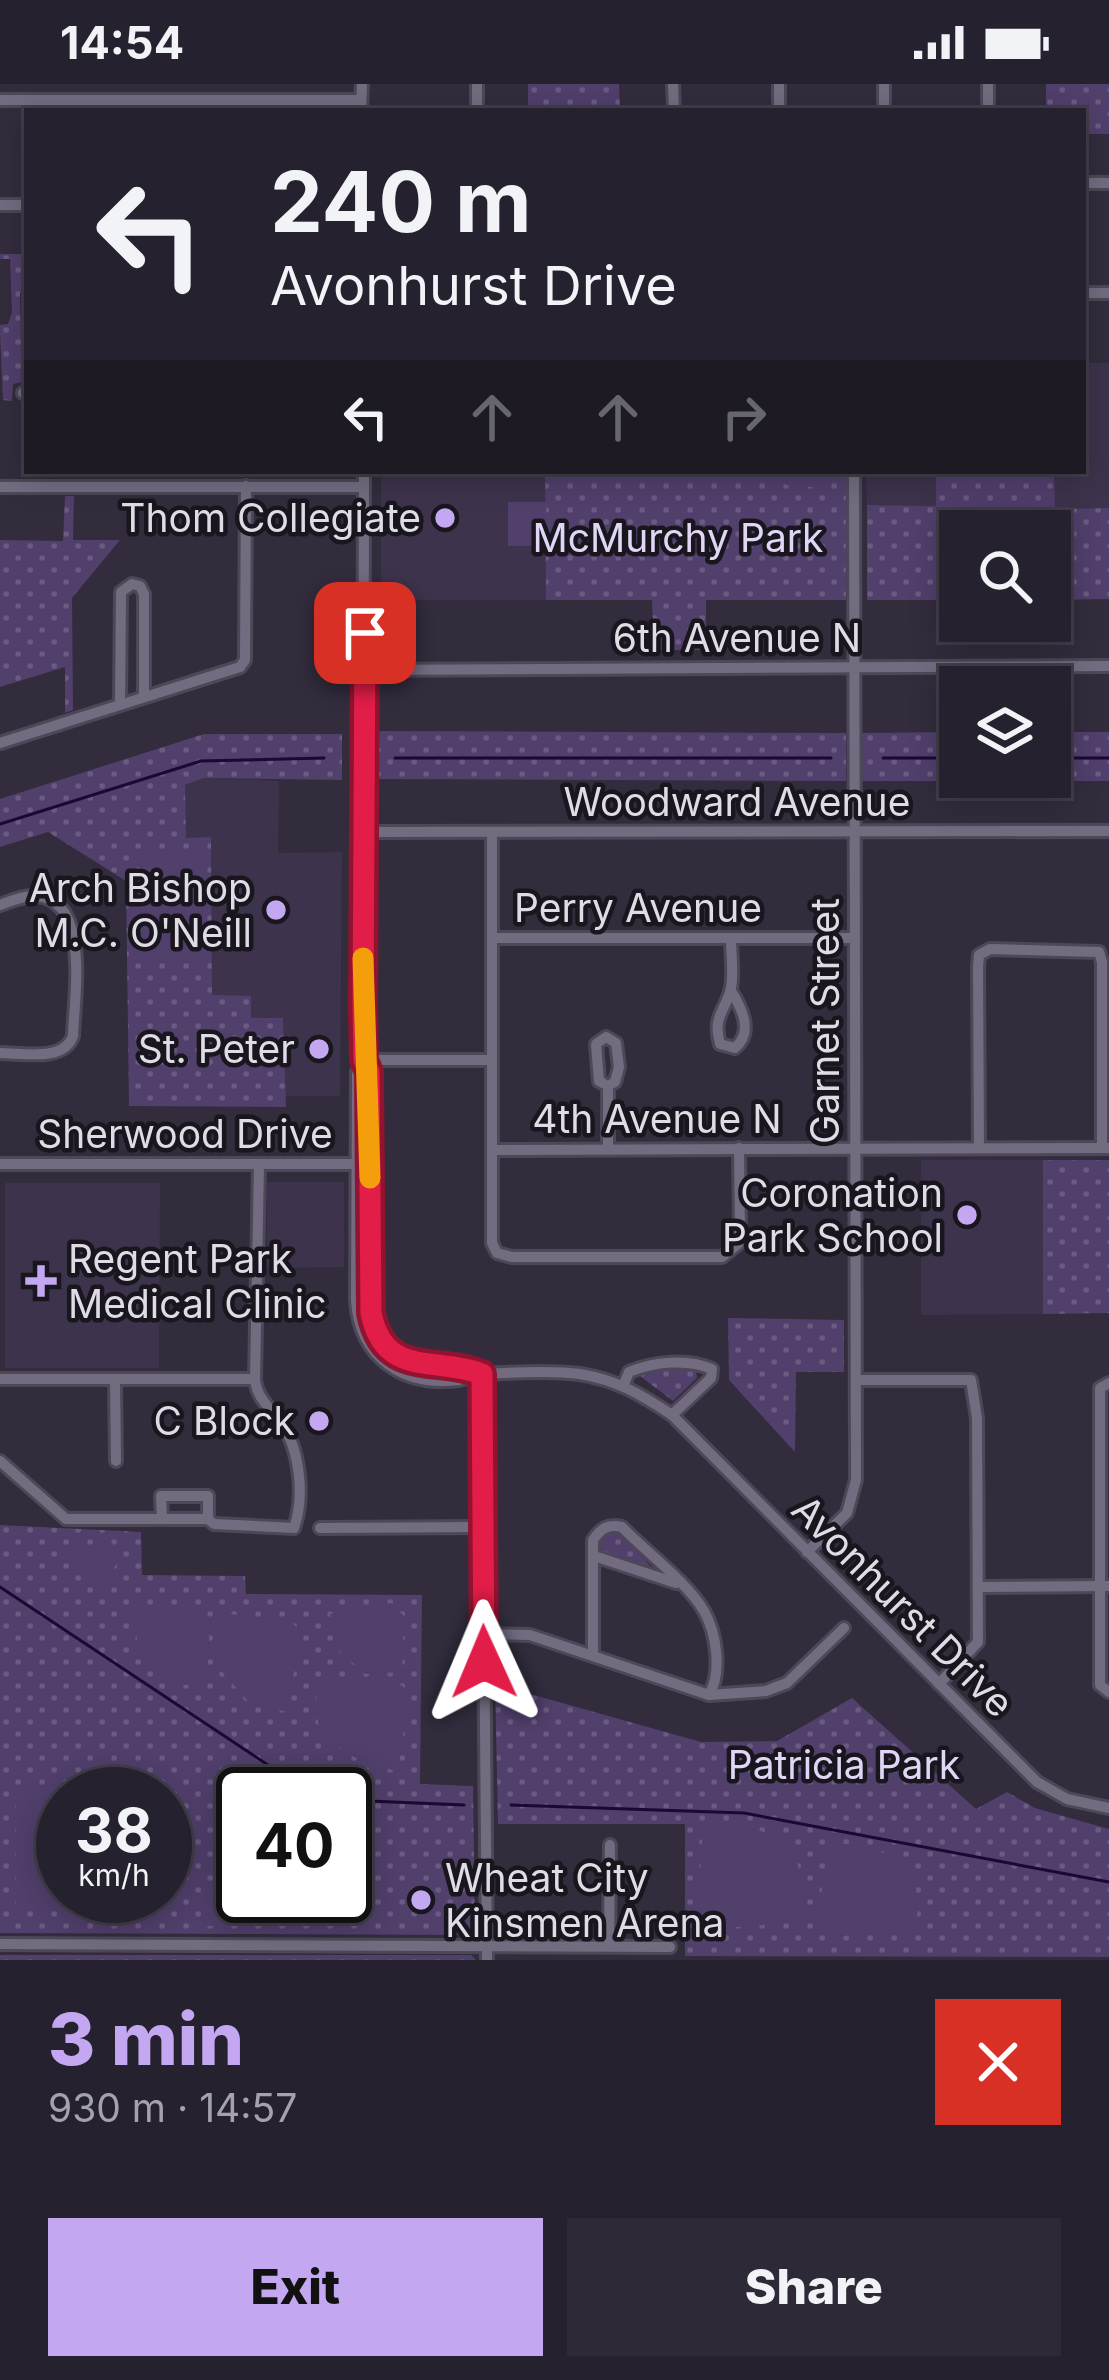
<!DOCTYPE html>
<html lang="en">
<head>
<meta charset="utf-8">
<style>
	body { margin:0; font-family:Inter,sans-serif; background:#2e2936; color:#f1f3f6; height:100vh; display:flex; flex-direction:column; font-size:45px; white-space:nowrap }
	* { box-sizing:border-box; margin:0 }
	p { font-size:39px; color:#a4a3aa }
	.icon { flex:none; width:66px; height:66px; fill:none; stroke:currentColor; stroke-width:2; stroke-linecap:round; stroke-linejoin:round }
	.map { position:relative; height:1876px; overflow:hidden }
	.details { display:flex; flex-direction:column; background:#26212e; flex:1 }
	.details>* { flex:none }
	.top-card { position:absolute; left:24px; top:24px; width:1062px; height:366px; border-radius:0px; box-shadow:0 6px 30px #0003,0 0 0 3px #423e4a; background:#26212e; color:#f1f3f6; overflow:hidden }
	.fabs { position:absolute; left:939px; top:426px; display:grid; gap:24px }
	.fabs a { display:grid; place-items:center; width:132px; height:132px; border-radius:0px; background:#26212e; box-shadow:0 6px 30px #0003,0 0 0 3px #423e4a; font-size:60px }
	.speed { position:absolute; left:36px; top:1683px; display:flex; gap:24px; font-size:60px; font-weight:700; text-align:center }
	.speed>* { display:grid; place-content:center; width:156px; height:156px; border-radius:50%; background:#26212e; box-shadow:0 6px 30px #0003,0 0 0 3px #423e4a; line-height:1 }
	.speed small { font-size:30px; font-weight:400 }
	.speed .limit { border:6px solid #111; border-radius:18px; background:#fff; color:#111 }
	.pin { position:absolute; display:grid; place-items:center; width:102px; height:102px; color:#fff; margin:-51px; border-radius:24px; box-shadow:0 6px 18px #0006 }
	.me { position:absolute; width:132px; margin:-66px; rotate:359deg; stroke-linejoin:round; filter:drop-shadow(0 0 9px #0008) }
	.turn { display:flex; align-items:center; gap:42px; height:252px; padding:0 48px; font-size:54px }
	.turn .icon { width:156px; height:156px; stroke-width:2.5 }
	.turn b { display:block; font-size:84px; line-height:102px }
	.lanes { display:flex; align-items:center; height:114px; padding:0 48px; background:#0003; justify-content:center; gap:60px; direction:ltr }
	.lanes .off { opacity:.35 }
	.round { display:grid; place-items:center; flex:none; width:126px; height:126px; border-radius:0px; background:#2e2936 }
	.head { display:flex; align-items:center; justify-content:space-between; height:204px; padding:0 48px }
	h1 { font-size:72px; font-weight:800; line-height:90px; color:#c4a7f1 }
	.action { display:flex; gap:24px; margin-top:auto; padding:24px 48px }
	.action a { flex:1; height:138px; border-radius:0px; background:#c4a7f1; color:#111; font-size:48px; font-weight:800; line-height:138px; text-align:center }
	.action a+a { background:#2e2936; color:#f1f3f6 }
	.status { display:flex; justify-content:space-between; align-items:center; height:84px; padding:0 60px; background:#26212e; direction:ltr }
	.status svg { height:33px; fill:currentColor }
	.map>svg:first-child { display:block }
	.built { fill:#3d334c }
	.grass { fill:url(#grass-dots); fill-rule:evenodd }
	.pitch { fill:#513f6c }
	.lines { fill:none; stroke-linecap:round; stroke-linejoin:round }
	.stream { stroke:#1d0733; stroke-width:3 }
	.minor-casing { stroke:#4d4857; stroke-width:16 }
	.minor { stroke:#736c81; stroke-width:10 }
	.route-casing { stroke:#92132f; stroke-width:30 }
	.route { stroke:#e11d48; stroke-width:21 }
	.slow { stroke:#f59e0b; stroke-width:21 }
	.poi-dot { fill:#c4a7f1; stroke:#19161e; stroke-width:4.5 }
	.labels { text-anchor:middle; stroke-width:9; stroke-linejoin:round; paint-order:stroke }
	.poi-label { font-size:39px; fill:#dfdbe7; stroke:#19161e; text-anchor:end }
	.park-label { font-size:39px; fill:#e1d6f6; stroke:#19161e }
	.street-label { font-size:39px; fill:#dfdbe7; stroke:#19161e }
</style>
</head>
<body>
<div class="status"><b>14:54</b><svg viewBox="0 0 49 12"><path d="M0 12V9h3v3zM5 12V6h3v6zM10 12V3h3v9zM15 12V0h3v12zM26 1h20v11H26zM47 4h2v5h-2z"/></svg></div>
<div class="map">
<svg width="1109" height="1876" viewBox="0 0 1109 1876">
	<defs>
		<pattern id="grass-dots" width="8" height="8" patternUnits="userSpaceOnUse" patternTransform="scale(3)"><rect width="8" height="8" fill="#513f6c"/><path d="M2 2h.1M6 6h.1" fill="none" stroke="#6a5a81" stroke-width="1.8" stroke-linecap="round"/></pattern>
	</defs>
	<rect width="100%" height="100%" fill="#322c3d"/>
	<g class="built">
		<path d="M1083,279H1109V424L1054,425V387H1083Z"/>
		<path d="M381,387H545L546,516H381Z"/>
		<path d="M866,387H936L937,422L867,421Z"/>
		<path d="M204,694L279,697L278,769L342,768L340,1012H251V913L212,911L211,754H185V701Z"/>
		<path d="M921,1076H1043V1230L921,1231Z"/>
		<path d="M267,1098H344V1183L267,1184Z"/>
		<path d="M5,1099H160L159,1284H5Z"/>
	</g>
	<g class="grass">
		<path d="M528,0H619L620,27H528Z"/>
		<path d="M1046,0H1109V50H1083V27H1046Z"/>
		<path d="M0,170H27V192L20,210L21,258L27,259V297L13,300L12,317L3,316L0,248V241L8,240L12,228L10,175H0Z"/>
		<path d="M545,387H846V516H706V566H654L652,516H546Z"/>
		<path d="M936,387H1054L1055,425L1109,424V515L1050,516V447H960V516H867V421L936,422Z"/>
		<path d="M65,412H74L73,456H120L72,514L73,626L65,629V583L0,603V456L63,457Z"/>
		<path d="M374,647L846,649V697L375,695Z"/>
		<path d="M960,648V693H1050V648H1109V697H860V649Z"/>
		<path d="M204,650H342V696L204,694L185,701L186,754L211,753L212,911L251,912V934H283L286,1023L129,1022L126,797L48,748L0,763V715Z"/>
		<path d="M1043,1076H1109V1229L1043,1230Z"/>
		<path d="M728,1234L844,1236V1288H796L795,1368L729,1296Z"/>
		<path d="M689,1283L696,1287L697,1294L673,1317L640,1292L646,1284Z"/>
		<path d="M0,1441L141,1448L142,1491L245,1492L246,1510L422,1511L420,1700L473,1702L475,1851L0,1849ZM63,1710H165V1812H63ZM243,1710H345V1812H243Z"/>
		<path d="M610,1448L623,1451L653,1485L602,1469L600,1457Z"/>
		<path d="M495,1600L701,1658L777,1657L852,1614L976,1725L1007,1708L1035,1724L1109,1745V1873L685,1872V1740H498Z"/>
		<path d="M0,1871H471L476,1876H0Z"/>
	</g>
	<g class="pitch">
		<path d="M758,387H813L814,403L789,402Z"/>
		<rect x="508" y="418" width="38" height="44"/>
		<path d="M140,767L207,768V877L141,878Z"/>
		<path d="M110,1457L122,1470L100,1508C82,1497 73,1487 70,1465Z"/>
		<path d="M391,1519L404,1532L402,1588L365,1590L340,1567L330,1530Z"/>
		<path d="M197,1524L210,1533L207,1603L176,1600L140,1573L132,1526Z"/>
		<path d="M218,1529L289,1536L302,1548L286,1628L247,1616L217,1582Z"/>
		<path d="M393,1596L409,1607L398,1688L354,1673L319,1648L315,1600Z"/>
		<path d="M16,1702H87V1710H63V1812H88V1822L16,1823Z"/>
		<path d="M703,1739C778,1741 808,1759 804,1838L709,1845L698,1835Z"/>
		<path d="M828,1760H849L896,1772L916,1804L918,1849L830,1852L818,1835Z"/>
		<rect x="202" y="1797" width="36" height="45"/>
	</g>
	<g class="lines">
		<g class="stream">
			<path d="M395,674H831"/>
			<path d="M883,674H960"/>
			<path d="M1050,674H1109"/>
			<path d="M0,740L201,677L324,674"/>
			<path d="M0,1503L286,1693L319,1710"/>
			<path d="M345,1716L464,1721"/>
			<path d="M511,1721L744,1729L1109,1798"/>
		</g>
		<defs>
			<g id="minor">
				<path d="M477,0V27"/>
				<path d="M673,0L674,27"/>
				<path d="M779,0V27"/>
				<path d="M884,0V27"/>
				<path d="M988,0V27"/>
				<path d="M0,16H361"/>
				<path d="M361,27L362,0"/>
				<path d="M1083,99H1109"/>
				<path d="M0,121H27"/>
				<path d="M1083,209H1109"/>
				<path d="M23,309H27"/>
				<path d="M364,387L363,924L364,976L369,988L371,1229C384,1295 434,1272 479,1289"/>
				<path d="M0,403H364"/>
				<path d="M365,586L1109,582"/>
				<path d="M120,621L121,508L132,500L140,502L144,510V612"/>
				<path d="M0,659L240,583L245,576L246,402"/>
				<path d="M365,748L1109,747"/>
				<path d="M492,749V1159L497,1169L512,1173H722L738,1160L740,1146L739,1064"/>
				<path d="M0,821C11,817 24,811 36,812C91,815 74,914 73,952C64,978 23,969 0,969"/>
				<path d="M493,854H855"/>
				<path d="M731,855C731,870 734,889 731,904C726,927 712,931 720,960L735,964C754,948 742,924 731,907"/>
				<path d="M364,976L357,988L356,1217C360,1274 403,1303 459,1296C468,1294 477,1290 486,1290C516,1288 551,1286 580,1290C617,1296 642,1311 672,1331L1037,1698L1067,1715L1109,1724"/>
				<path d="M364,976H492"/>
				<path d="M608,1064V1002L615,998L619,983L616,959L606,953L596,960L599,997L608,1002"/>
				<path d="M979,1064L978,883L979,871L990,865L1099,868L1102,878V1064"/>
				<path d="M492,1066L1109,1064"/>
				<path d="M0,1080H360"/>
				<path d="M482,1290L487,1876"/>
				<path d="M0,1295H255"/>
				<path d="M115,1295L116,1377"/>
				<path d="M255,1295L259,1080"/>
				<path d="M856,1296H971L977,1334L978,1558L939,1600"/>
				<path d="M1109,1299L1100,1304V1601L1109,1608"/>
				<path d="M624,1300L629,1288C653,1278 687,1274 712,1285L711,1294L672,1331"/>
				<path d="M0,1377L66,1435H208L214,1440L294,1444C305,1412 300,1364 280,1337C269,1322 257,1315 255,1295"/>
				<path d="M162,1435L161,1412H208V1435"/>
				<path d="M320,1444L483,1443"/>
				<path d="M807,1468L847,1429L856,1396L854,387"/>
				<path d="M594,1472L676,1499"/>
				<path d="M979,1503L1109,1502"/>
				<path d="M483,1550L530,1551L709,1611L766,1607L787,1599L844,1544"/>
				<path d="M593,1571V1456C601,1444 608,1440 622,1443C645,1467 688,1499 704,1527C717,1550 722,1589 709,1611"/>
				<path d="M0,1860L670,1863"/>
				<path d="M609,1862L610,1761"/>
			</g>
		</defs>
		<use href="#minor" class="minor-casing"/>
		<use href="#minor" class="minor"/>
	</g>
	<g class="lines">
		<defs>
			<path id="route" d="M365,549L363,924L364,976L369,988L371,1229C384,1295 437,1272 482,1290L484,1578"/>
		</defs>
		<use href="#route" class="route-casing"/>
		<use href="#route" class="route"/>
		<path class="slow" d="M363,874L370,1094"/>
	</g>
	<g class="poi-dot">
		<circle cx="445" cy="434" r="12"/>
		<circle cx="276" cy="826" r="12"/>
		<circle cx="319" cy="965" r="12"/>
		<circle cx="967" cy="1131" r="12"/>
		<path d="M35 1179h12v12h12v12h-12v12h-12v-12h-12v-12h12z"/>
		<circle cx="319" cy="1337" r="12"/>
		<circle cx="421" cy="1816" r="12"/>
	</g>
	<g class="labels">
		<g class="poi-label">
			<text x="421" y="448">Thom Collegiate</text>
			<text x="252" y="818">Arch Bishop<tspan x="252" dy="45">M.C. O'Neill</tspan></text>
			<text x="295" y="979">St. Peter</text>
			<text x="943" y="1123">Coronation<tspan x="943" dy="45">Park School</tspan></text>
			<text x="68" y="1189" text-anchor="start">Regent Park<tspan x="68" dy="45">Medical Clinic</tspan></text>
			<text x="295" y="1351">C Block</text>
			<text x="445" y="1808" text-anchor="start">Wheat City<tspan x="445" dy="45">Kinsmen Arena</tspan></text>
		</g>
		<g class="park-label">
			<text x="678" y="468">McMurchy Park</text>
			<text x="844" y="1695">Patricia Park</text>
		</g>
		<g class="street-label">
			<text x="737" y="568">6th Avenue N</text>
			<text x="737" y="732">Woodward Avenue</text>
			<text x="638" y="838">Perry Avenue</text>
			<text transform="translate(825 937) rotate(-90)" y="14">Garnet Street</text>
			<text x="657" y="1049">4th Avenue N</text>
			<text x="185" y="1064">Sherwood Drive</text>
			<text transform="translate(903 1522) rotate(45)" y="14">Avonhurst Drive</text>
		</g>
	</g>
</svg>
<div class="fabs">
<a><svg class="icon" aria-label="search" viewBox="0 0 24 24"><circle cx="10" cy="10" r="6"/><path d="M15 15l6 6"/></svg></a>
<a><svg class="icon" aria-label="layers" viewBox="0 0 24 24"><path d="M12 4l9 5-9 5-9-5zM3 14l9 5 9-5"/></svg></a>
</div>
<div class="speed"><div>38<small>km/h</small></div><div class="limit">40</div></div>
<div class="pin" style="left:365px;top:549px;background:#d93025"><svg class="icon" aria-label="arrive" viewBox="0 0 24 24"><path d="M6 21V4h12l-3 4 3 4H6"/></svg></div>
<svg class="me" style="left:484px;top:1578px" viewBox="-20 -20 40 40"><path d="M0-17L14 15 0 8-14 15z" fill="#e11d48" stroke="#fff" stroke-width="4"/></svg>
<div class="top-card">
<div class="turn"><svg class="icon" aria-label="left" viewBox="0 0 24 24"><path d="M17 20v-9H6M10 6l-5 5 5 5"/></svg><div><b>240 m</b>Avonhurst Drive</div></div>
<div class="lanes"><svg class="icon" aria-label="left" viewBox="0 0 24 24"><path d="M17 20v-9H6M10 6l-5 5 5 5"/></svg><svg class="icon off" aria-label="ahead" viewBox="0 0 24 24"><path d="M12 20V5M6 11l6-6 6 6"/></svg><svg class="icon off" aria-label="ahead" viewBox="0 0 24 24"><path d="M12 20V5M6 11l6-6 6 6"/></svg><svg class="icon off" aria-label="right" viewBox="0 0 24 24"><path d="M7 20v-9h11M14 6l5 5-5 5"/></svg></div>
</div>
</div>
<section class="details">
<div class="head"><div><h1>3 min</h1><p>930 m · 14:57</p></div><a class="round" style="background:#d93025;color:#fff"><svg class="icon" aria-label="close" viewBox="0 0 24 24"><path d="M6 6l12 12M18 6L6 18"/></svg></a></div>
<div class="action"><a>Exit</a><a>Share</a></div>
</section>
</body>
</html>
